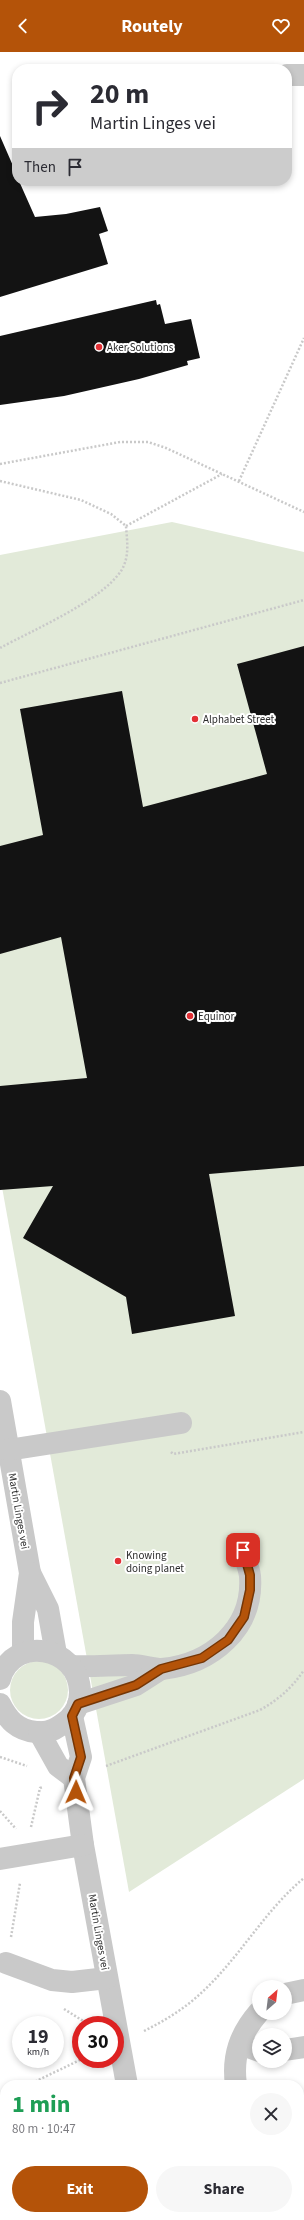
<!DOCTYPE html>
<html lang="en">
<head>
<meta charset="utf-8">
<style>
	body { margin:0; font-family:"Source Sans 3",sans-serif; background:#f7f7f7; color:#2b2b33; height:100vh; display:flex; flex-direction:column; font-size:15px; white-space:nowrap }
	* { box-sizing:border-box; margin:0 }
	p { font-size:13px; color:#7c7c81 }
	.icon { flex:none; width:22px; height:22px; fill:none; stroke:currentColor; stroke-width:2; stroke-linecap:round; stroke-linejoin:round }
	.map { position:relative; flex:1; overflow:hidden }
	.drawer { position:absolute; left:0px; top:2028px; width:304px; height:140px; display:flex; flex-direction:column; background:#fff; border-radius:16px 16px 0 0; box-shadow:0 2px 6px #0003 }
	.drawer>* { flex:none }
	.banner { position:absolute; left:12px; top:12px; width:280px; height:122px; border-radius:16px; box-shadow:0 2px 6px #0003; background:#fff; color:#2b2b33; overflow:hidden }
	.needle { width:26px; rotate:28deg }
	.tools { position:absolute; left:252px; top:1928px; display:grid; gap:8px }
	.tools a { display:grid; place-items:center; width:40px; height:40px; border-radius:50%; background:#fff; box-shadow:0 2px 6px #0003; font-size:20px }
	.speed { position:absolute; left:12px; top:1964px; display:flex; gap:8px; font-size:20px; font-weight:700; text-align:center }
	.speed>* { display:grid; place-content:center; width:52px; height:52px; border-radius:50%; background:#fff; box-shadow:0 2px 6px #0003; line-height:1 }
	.speed small { font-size:10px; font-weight:400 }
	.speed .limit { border:6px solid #d22; background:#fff; color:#111 }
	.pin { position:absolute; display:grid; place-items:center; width:34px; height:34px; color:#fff; margin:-17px; border-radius:8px; box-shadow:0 2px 6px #0006 }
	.me { position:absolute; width:44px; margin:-22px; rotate:1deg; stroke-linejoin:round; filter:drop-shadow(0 0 3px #0008) }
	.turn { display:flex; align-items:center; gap:14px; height:84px; padding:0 12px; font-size:18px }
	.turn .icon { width:52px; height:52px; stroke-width:2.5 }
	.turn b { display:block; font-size:28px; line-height:34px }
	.then { display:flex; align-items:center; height:38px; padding:0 12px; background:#0003; gap:8px; font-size:15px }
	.round { display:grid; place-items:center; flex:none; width:42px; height:42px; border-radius:21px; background:#f7f7f7 }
	.head { display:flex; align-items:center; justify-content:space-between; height:68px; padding:0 12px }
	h1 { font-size:24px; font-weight:700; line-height:30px; color:#1e9e55 }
	.button { display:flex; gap:8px; margin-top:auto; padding:8px 12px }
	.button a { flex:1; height:46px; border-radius:24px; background:#b45309; color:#fff; font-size:16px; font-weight:700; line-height:46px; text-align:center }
	.button a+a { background:#f7f7f7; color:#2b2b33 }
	header { display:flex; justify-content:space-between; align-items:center; height:52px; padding:0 12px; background:#b45309; color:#fff; font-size:18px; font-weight:700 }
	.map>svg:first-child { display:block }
	.green { fill:#e2ead9 }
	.building { fill:#131313 }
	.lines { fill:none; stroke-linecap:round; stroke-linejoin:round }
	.path { stroke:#c9c9c9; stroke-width:2.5; stroke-dasharray:2 2; stroke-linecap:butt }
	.minor { stroke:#c9c9c9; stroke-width:22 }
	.route-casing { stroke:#753606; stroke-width:10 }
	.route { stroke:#b45309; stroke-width:7 }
	.poi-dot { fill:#e23035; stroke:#fff; stroke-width:1.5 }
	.labels { text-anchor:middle; stroke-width:4; stroke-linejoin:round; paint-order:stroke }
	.poi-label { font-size:11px; fill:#2c2c2c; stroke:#fff; text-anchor:start }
	.street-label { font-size:11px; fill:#2c2c2c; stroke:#fff }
</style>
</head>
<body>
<header><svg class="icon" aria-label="back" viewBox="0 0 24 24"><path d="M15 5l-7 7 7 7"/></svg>Routely<svg class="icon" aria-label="heart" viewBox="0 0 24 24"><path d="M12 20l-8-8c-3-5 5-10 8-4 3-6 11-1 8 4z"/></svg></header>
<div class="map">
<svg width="304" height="2168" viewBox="0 0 304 2168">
	<rect width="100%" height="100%" fill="#fff"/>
	<g class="green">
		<path d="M172,470L304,500V1727L129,1840L0,1124V503Z"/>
		<circle cx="39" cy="1638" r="29"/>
	</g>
	<g class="building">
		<path d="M0,84L17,123V129H19L35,165L66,162L100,155L108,179L99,182L108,212L0,245Z"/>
		<path d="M156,248L157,253L160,252L165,272L191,267L200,306L187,309L188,313L139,327L64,344L0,353V284Z"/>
		<path d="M304,594V1114L209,1122L235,1264L132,1282L126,1245L23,1186L53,1134L0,1138V1034L87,1026L61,885L0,902V794L43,783L20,657L122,639L143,755L267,722L237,612Z"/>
	</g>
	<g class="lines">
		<g class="path">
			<path d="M0,412L120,390H148L166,396L304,460"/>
			<path d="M0,429L81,448L111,462L126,474C127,489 130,505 121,519C101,549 33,578 0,596"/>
			<path d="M239,429L304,286"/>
			<path d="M126,474L222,422"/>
			<path d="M0,631L304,548"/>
			<path d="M171,1400L173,1402L304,1380"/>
			<path d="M0,1705L27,1714"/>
			<path d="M106,1714L260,1658C278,1648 292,1636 304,1618"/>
			<path d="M0,1759L16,1777"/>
			<path d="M31,1775L40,1736L43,1735"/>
			<path d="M11,1885L20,1831"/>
			<path d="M64,1957L88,1972"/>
			<path d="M144,1979C164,1969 184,1957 200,1942C239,1907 264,1859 304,1826"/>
			<path d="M28,2033L82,2007"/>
			<path d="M0,2049L5,2046"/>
		</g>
		<g class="minor">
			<path d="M287,23H304"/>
			<path d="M0,1349L30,1521L23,1570V1601"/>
			<path d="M8,1398L181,1371"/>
			<path d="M30,1521L48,1557L56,1602"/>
			<path d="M71,1614C92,1615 112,1613 132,1613C142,1613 152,1617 162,1617C211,1612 254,1577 250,1524C249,1516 245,1506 243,1498"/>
			<path d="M0,1627C12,1583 79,1593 80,1640C80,1650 76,1660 69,1667C59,1675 50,1682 36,1680C17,1678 8,1668 0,1652"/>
			<path d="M78,1652L136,1633L161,1617"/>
			<path d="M72,1664L81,1705L74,1726L83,1793L127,2033"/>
			<path d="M39,1680L58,1714L74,1726"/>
			<path d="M0,1807L83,1793"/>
			<path d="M6,1911L52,1928L72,1930L107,1926"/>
			<path d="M285,1942L304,1938"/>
			<path d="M240,1992L259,1999"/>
			<path d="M285,1998L304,1995"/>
			<path d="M236,2033C232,2004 240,1982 259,1960"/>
			<path d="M299,2056H304"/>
			<path d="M299,2140H304"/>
			<path d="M0,2160H5"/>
		</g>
	</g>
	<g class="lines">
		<defs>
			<path id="route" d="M76,1740L74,1726L81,1705L72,1664L78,1652L136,1633L161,1617L202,1606L228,1588L244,1565L250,1538V1523L243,1498"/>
		</defs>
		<use href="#route" class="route-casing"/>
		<use href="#route" class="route"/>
	</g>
	<g class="poi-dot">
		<circle cx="99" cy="295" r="4"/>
		<circle cx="195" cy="667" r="4"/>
		<circle cx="190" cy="964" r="4"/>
		<circle cx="118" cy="1509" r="4"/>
	</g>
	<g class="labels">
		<g class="poi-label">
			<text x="107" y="299">Aker Solutions</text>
			<text x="203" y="671">Alphabet Street</text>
			<text x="198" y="968">Equinor</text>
			<text x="126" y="1507">Knowing<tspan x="126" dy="13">doing planet</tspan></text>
		</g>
		<g class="street-label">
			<text transform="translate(19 1459) rotate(80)" y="4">Martin Linges vei</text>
			<text transform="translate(99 1880) rotate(80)" y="4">Martin Linges vei</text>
		</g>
	</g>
</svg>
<div class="tools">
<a><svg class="needle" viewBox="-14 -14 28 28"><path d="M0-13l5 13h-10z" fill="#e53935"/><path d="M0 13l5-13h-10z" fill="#7c7c81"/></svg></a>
<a><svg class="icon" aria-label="layers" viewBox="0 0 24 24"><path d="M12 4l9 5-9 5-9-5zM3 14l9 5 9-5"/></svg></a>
</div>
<div class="speed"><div>19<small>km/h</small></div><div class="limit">30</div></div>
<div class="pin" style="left:243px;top:1498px;background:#d93025"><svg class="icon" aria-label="arrive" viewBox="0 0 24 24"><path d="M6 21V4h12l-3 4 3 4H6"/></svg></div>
<svg class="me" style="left:76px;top:1740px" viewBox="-20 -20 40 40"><path d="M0-17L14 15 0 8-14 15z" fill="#b45309" stroke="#fff" stroke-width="4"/></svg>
<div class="banner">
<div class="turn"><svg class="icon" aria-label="right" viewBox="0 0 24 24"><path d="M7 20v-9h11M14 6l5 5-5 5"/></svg><div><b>20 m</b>Martin Linges vei</div></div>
<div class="then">Then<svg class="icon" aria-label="arrive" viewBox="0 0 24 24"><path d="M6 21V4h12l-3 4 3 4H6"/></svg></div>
</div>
<section class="drawer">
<div class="head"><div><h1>1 min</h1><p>80 m · 10:47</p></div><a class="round"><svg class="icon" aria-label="close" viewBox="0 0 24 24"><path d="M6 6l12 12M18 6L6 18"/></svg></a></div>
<div class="button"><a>Exit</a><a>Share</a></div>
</section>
</div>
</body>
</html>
